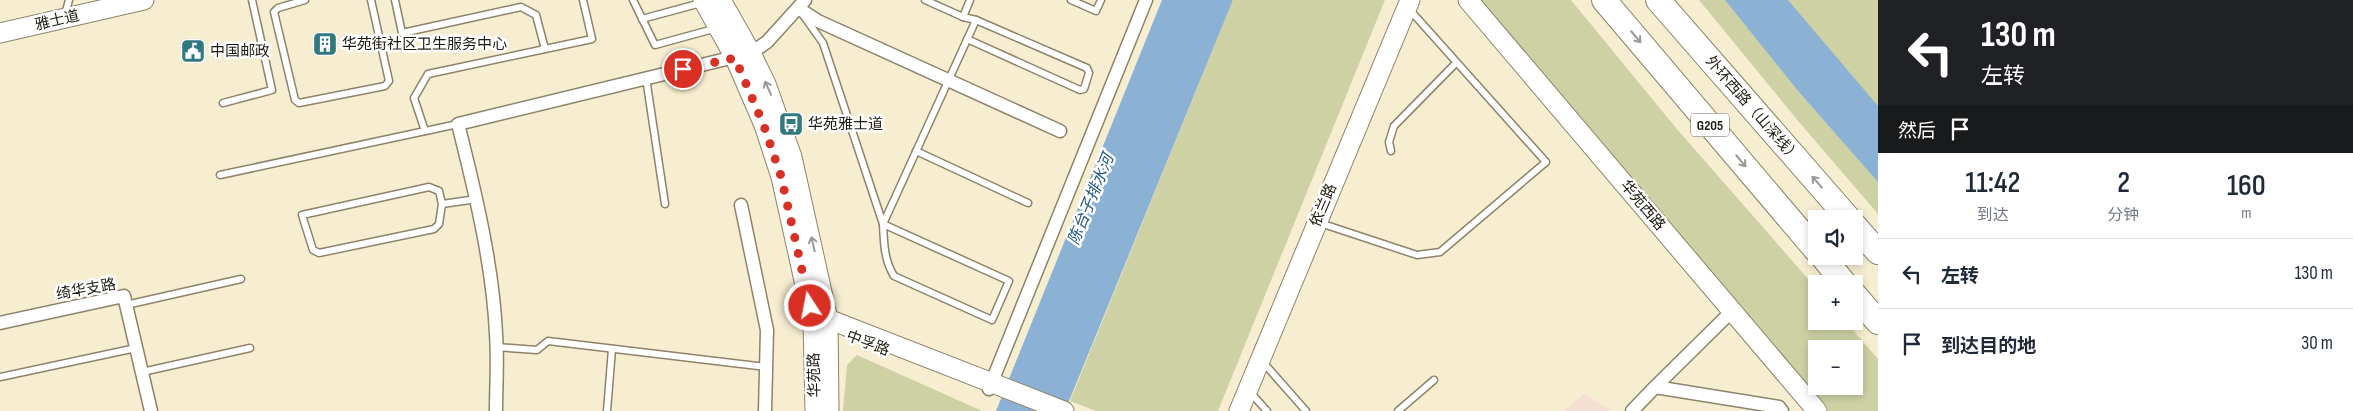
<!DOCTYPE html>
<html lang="zh">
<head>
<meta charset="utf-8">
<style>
	body { margin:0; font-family:"Sofia Sans Condensed","Noto Sans SC",sans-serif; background:#f2f2f3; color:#1f2937; height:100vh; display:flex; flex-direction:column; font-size:19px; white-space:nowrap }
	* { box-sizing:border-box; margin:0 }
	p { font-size:16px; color:#747a83 }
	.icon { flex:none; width:28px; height:28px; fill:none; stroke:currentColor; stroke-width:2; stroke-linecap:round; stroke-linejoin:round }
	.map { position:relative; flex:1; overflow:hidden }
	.panel { display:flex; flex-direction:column; background:#fff; width:475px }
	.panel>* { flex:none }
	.hud { background:#202124; color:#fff; overflow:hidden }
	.controls { position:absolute; left:1808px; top:210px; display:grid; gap:10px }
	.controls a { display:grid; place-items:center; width:55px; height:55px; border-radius:0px; background:#fff; box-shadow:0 2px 8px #0003; font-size:25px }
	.pin { position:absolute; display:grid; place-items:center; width:42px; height:42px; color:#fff; margin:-21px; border:2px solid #fff; border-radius:50%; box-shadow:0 1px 5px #0007 }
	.me { position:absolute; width:55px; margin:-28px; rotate:349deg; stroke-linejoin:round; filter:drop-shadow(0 0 4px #0008) }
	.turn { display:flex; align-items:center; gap:18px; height:105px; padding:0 20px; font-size:22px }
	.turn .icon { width:65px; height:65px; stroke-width:2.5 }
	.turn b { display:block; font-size:35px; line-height:42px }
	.then { display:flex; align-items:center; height:48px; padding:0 20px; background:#0003; gap:10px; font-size:19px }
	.eta { display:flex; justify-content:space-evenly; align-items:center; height:85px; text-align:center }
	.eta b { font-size:30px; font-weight:600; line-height:35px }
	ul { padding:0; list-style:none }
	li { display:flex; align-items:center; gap:15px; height:70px; padding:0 20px; border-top:1px solid #e0e1e3 }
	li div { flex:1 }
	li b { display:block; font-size:19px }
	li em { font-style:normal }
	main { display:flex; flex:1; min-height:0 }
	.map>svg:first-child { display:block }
	.education { fill:#f5dfd2 }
	.green { fill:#cdd1a4; fill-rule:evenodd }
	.water { fill:#8bb1d5 }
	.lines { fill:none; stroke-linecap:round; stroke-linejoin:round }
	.lane-casing { stroke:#8c8369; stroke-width:9 }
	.street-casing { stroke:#8c8369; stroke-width:15 }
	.secondary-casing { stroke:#8c8369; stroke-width:21 }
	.highway-casing { stroke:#8c8369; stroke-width:26 }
	.lane { stroke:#fff; stroke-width:6 }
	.street { stroke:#fff; stroke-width:12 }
	.secondary { stroke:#fff; stroke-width:19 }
	.highway { stroke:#fff; stroke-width:24 }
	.oneway { stroke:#999893 }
	.route { stroke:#d93025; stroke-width:9; stroke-dasharray:0 16.2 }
	.labels { text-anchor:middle; stroke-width:5; stroke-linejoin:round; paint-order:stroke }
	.shield { fill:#fff; stroke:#615f58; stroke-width:1 }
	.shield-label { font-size:14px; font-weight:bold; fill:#1d1a10 }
	.street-label { font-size:15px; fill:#1d1a10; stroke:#fff }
	.poi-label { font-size:15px; fill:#1d1a10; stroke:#fff; text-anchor:start }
	.water-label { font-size:16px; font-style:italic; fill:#205988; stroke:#fff }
</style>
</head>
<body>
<main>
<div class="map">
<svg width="1878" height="411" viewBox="0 0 1878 411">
	<rect width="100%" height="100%" fill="#f7eed1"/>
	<path class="education" d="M1584,394L1612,411H1564Z"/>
	<g class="green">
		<path d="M1233,0H1385L1218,411H1096L1070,401Z"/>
		<path d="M1479,0H1571L1676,128L1816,288V321H1845L1878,359V411H1826ZM1816,349H1854V386H1816Z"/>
		<path d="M1699,0H1878V214L1799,122Z"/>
		<path d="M857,355L982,411H843L847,365Z"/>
	</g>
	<g class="water">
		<path d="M1162,0H1233L1065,411H996Z"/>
		<path d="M1725,0H1788L1878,106V182L1799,92Z"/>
	</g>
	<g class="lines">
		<defs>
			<g id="lane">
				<path d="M305,0L278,8L274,12L295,100L299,103L385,86L389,81L371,0"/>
				<path d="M395,0L402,33L521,7L536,15L545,49"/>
				<path d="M633,0L655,45L717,28"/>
				<path d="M1071,0L1096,11L1101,0"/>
				<path d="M803,15L823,43L883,224L976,20L963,17L925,0"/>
				<path d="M67,16L66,11L69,0"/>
				<path d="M963,17L970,0"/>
				<path d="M642,19L701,3"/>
				<path d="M967,39L1080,90L1084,89L1089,73L1087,68L976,20"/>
				<path d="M646,78L665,204"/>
				<path d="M223,103L272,90L252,0"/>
				<path d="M425,131L414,98L428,74L592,39L583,0"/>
				<path d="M916,151L1028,203"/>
				<path d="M1391,151L1389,142L1394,126L1456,63"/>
				<path d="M220,175L458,124"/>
				<path d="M442,204L439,191L429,187L302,215L313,250L319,253L434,229L439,224L442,204L477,199"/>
				<path d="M1320,223L1417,255L1440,252L1546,162L1409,9"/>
				<path d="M883,224L1009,281L992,320L894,276C884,260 884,243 883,224Z"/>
				<path d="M126,305L241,279"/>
				<path d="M496,347L537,350L548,341L766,367"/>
				<path d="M1262,361L1306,411"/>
				<path d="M142,372L250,348"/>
				<path d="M0,377L136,348"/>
				<path d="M1250,392L1267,411"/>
				<path d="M607,411L612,349"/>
				<path d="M1398,411L1434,380"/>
			</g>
			<g id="street">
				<path d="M798,8L818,21L1060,131"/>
				<path d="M741,205L767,330L765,411"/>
				<path d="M0,323L124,296L151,411"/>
				<path d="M1655,387L1732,311"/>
				<path d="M989,389L1146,0"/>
				<path d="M496,411C496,386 498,360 496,334C493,266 475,191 458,124L751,53L767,42L805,0"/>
				<path d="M1632,411L1655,387L1779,407L1782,411"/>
			</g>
			<g id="secondary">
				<path d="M703,0L735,58L764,125L781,177L813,321L815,411"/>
				<path d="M721,0L751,53L766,84L792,157L828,319L829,411"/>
				<path d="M1468,0L1817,411"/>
				<path d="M0,33L144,0"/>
				<path d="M818,320L828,319L1064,411"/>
				<path d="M1239,411L1410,0"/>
			</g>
			<g id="highway">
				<path d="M1604,0L1816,250"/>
				<path d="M1658,0L1849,219"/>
				<path d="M1854,225L1878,252"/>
				<path d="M1822,256L1845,284"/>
				<path d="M1854,294L1878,322"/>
			</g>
		</defs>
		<use href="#lane" class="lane-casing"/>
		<use href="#street" class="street-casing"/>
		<use href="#secondary" class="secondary-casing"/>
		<use href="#highway" class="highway-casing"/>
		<use href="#lane" class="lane"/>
		<use href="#street" class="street"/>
		<use href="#secondary" class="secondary"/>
		<use href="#highway" class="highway"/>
	</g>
	<defs><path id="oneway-shaft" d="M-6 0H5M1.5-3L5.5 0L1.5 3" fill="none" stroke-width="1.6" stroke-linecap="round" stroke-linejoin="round" transform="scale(1.25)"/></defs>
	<g class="oneway">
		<use href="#oneway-shaft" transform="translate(1636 37) rotate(50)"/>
		<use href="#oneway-shaft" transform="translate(768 88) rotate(-114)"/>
		<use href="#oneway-shaft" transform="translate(1741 161) rotate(50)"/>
		<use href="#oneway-shaft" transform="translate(1817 182) rotate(-131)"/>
		<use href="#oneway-shaft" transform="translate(813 244) rotate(-103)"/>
	</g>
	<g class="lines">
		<path class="route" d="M683,69L735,58L764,126L781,176L810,306"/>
	</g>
	<defs>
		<symbol id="building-square" viewBox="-11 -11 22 22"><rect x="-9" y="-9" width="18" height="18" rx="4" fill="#30797e" stroke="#fff"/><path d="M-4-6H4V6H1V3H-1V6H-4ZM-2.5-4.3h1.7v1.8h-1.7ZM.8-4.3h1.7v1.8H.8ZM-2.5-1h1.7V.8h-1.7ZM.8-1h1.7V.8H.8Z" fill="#fff"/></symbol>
		<symbol id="civic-square" viewBox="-11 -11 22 22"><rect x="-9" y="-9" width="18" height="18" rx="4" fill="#30797e" stroke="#fff"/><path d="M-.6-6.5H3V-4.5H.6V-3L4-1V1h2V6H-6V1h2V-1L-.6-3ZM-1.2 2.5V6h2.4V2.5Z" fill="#fff"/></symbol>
		<symbol id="bus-square" viewBox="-11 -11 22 22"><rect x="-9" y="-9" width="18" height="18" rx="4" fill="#30797e" stroke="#fff"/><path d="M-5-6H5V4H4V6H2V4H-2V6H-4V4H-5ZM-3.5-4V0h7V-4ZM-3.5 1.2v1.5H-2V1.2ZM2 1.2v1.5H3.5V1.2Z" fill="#fff"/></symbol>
	</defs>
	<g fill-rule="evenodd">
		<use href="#building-square" x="311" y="30" width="28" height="28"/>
		<use href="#civic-square" x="179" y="37" width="28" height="28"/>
		<use href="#bus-square" x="777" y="110" width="28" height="28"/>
	</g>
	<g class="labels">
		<rect class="shield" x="1691" y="113.5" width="38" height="23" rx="4"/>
		<g class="shield-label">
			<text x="1710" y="130">G205</text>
		</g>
		<g class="street-label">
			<text transform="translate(57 20) rotate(-13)" y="5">雅士道</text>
			<text transform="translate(1753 109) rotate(49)" y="5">外环西路（山深线）</text>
			<text transform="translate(1323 205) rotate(-67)" y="5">依兰路</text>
			<text transform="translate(1643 205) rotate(50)" y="5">华苑西路</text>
			<text transform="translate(86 289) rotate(-10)" y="5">绮华支路</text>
			<text transform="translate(868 343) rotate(21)" y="5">中孚路</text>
			<text transform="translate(814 375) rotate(-91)" y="5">华苑路</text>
		</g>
		<g class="poi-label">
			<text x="342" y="49">华苑街社区卫生服务中心</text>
			<text x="210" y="56">中国邮政</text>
			<text x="808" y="129">华苑雅士道</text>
		</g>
		<g class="water-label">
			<text transform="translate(1090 199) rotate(-68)" y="6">陈台子排水河</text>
		</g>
	</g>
</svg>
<div class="controls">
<a><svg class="icon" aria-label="sound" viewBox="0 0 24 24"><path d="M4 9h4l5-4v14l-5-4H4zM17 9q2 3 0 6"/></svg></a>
<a>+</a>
<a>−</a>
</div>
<div class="pin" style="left:683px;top:69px;background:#d93025"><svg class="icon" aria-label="arrive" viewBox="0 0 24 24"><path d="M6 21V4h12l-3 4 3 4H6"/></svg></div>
<svg class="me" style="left:810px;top:306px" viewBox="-20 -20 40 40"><circle r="17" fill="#d93025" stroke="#fff" stroke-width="3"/><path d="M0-11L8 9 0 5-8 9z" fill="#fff"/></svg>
</div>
<section class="panel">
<div class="hud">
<div class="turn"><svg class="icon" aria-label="left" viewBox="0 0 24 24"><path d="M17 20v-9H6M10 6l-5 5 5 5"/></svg><div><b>130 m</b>左转</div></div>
<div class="then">然后<svg class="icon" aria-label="arrive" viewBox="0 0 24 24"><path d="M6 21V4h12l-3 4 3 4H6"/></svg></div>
</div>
<div class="eta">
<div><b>11:42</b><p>到达</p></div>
<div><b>2</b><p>分钟</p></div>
<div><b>160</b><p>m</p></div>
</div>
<ul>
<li><svg class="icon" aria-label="left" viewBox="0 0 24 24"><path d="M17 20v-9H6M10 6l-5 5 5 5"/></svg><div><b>左转</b></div><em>130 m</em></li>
<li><svg class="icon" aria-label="arrive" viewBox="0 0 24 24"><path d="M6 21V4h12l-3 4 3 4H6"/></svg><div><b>到达目的地</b></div><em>30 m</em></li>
</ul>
</section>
</main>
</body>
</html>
